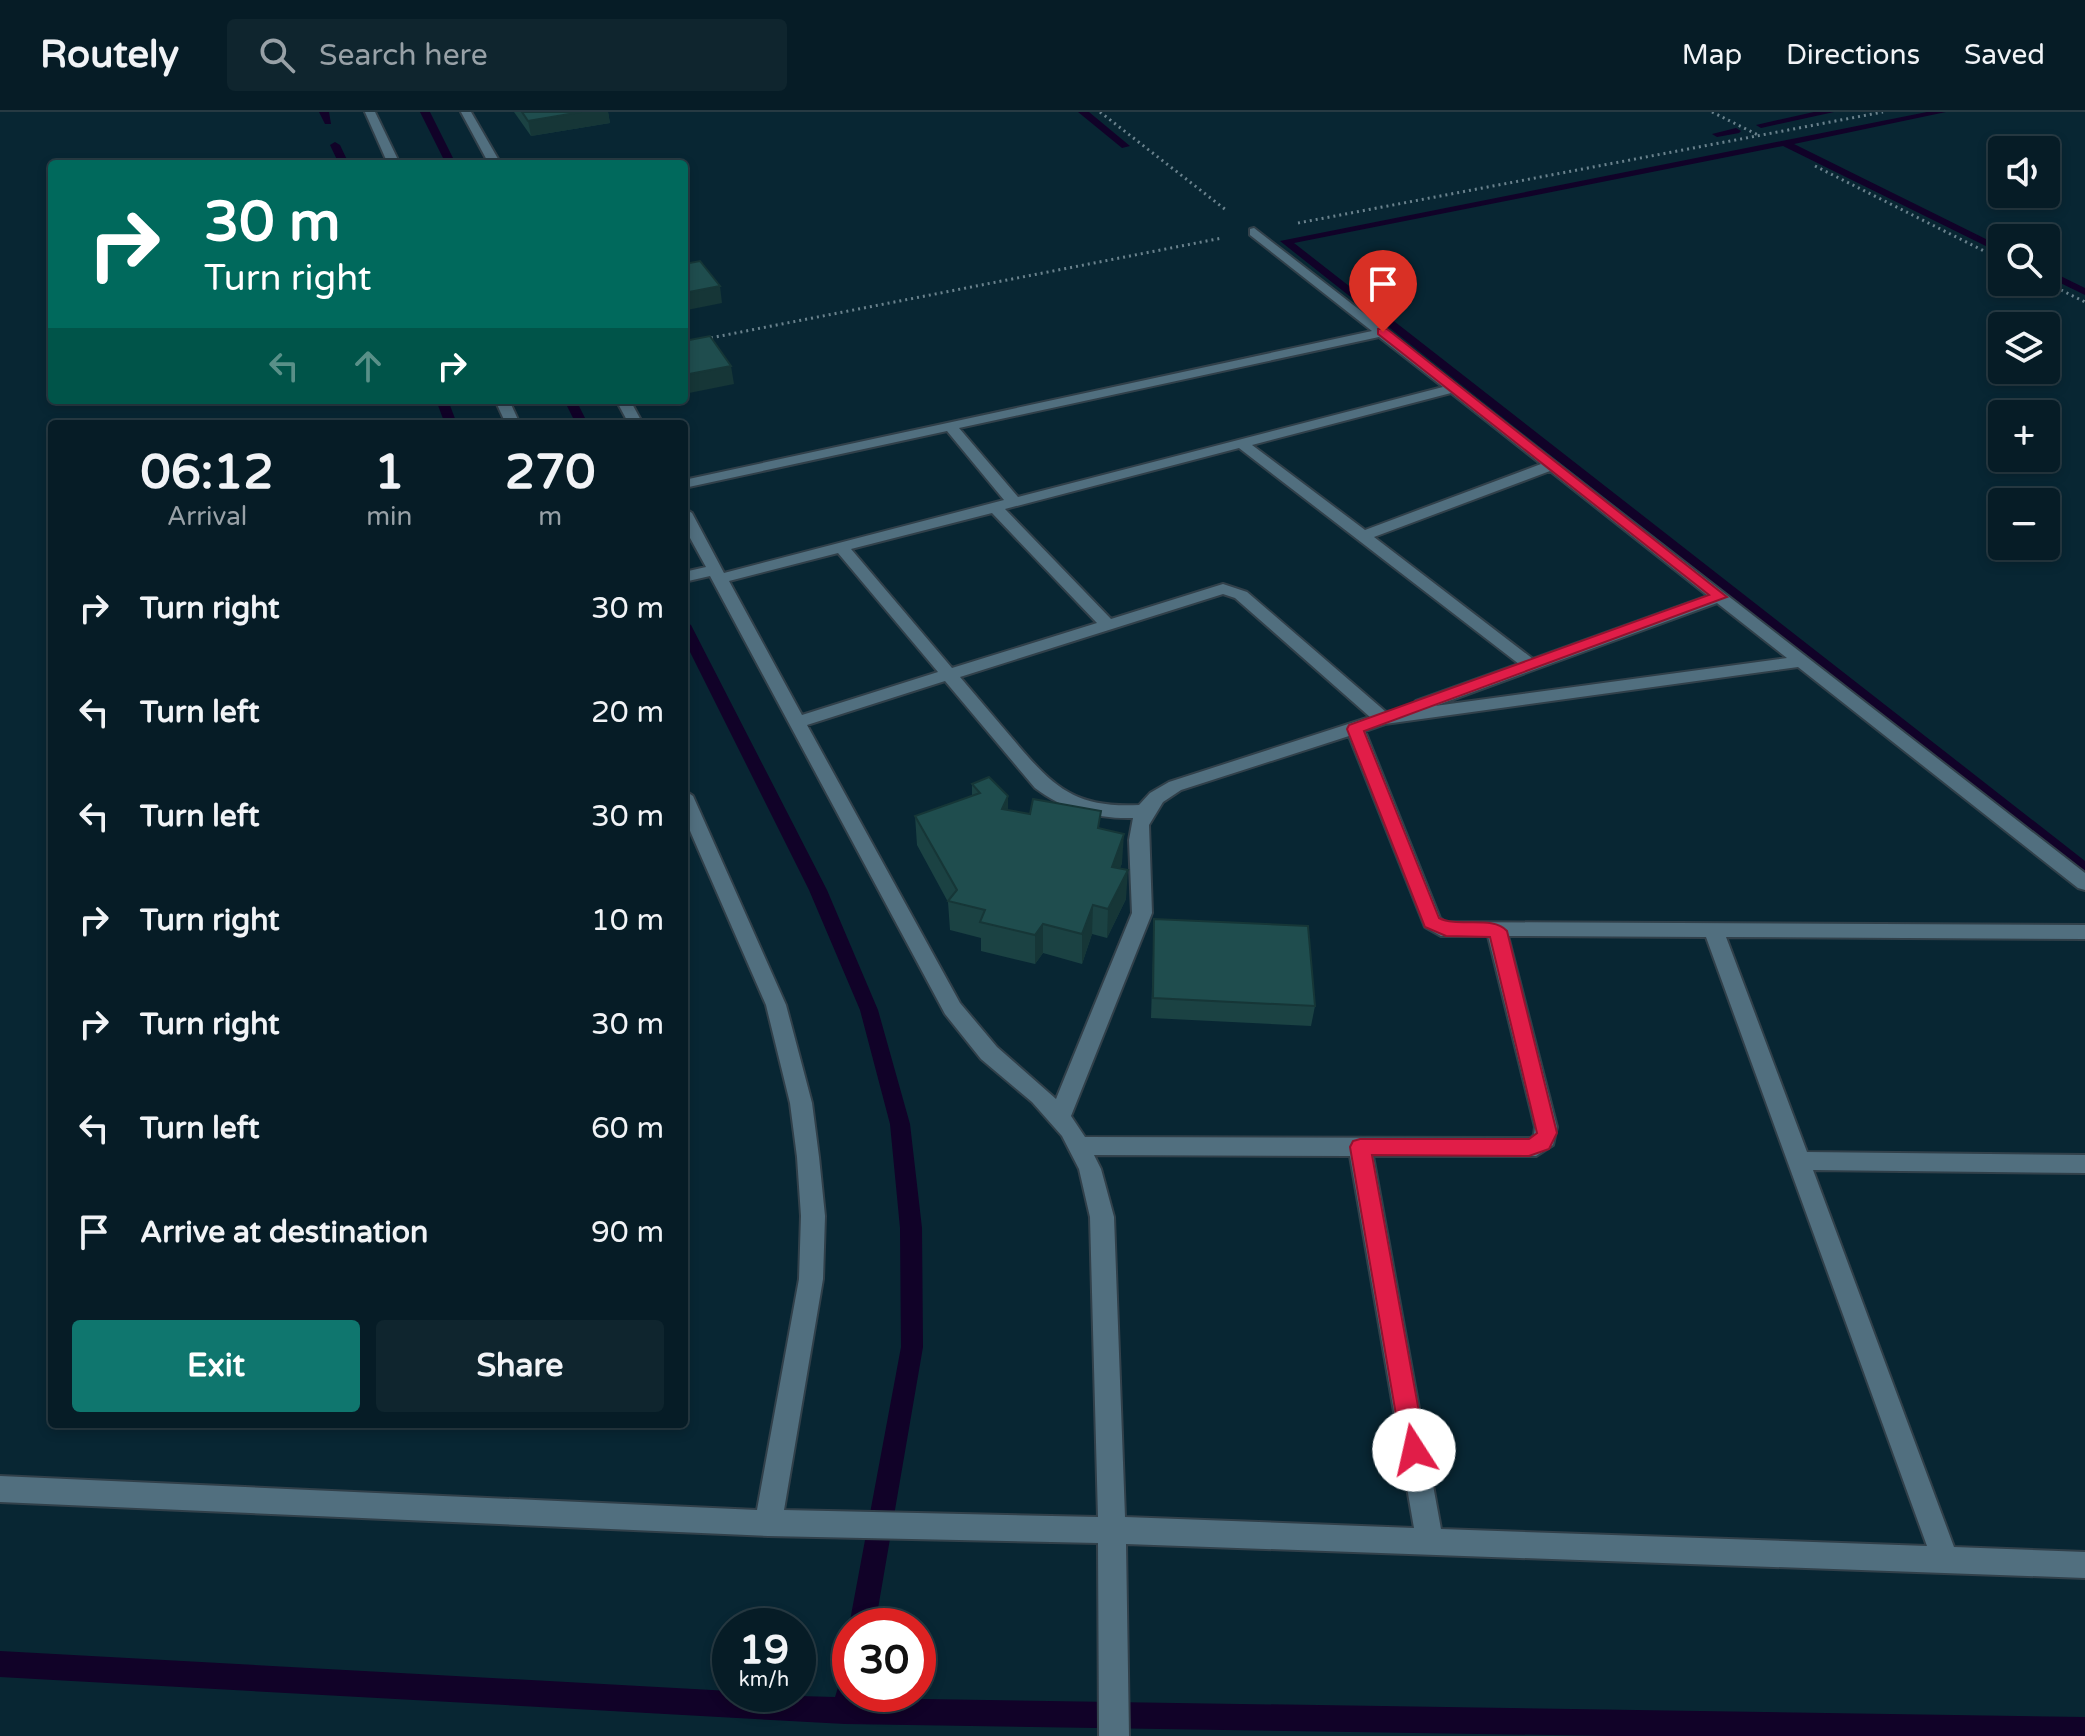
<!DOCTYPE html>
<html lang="en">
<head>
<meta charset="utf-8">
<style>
	body { margin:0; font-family:"Varela Round",sans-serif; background:#0f252e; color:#f1f3f6; height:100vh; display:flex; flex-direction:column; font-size:30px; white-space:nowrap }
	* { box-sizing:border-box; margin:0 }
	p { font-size:26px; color:#98a1a7 }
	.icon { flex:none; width:44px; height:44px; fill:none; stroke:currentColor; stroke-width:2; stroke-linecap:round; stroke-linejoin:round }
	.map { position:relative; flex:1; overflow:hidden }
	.drawer { position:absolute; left:48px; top:308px; width:640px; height:1008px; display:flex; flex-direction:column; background:#061c26; border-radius:8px; box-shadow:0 4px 12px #0003,0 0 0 2px #273a43 }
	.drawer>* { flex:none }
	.banner { position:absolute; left:48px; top:48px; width:640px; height:244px; border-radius:8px; box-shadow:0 4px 12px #0003,0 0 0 2px #273a43; background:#00695c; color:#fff; overflow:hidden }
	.tools { position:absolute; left:1988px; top:24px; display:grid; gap:16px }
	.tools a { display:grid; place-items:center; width:72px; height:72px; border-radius:8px; background:#061c26; box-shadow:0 4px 12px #0003,0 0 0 2px #273a43; font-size:40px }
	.speed { position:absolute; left:712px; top:1496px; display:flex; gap:16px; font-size:40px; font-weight:700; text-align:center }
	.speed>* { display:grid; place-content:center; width:104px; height:104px; border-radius:50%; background:#061c26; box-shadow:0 4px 12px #0003,0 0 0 2px #273a43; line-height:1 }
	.speed small { font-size:20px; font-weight:400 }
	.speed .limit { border:12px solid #d22; background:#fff; color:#111 }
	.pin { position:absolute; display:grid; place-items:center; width:68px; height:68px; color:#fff; margin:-82px -34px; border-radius:50% 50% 50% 0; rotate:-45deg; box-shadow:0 0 8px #0007 }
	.pin .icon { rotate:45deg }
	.me { position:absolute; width:88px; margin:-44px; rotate:350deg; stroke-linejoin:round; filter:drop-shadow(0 0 6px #0008) }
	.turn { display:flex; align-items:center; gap:28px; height:168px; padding:0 24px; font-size:36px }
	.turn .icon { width:104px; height:104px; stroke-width:2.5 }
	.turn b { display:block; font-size:56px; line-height:68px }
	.lanes { display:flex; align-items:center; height:76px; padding:0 24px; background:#0003; justify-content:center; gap:40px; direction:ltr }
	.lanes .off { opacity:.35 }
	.eta { display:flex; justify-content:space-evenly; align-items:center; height:136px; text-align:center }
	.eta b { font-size:48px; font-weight:800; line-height:56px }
	.primary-button { display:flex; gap:16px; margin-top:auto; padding:16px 24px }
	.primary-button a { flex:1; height:92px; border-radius:8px; background:#0f766e; color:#fff; font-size:32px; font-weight:800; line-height:92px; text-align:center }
	.primary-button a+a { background:#0f252e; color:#f1f3f6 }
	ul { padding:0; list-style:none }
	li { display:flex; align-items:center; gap:24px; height:104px; padding:0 24px }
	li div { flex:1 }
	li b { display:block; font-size:30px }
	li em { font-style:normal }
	header { display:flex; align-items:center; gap:48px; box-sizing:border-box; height:112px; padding:0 40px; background:#061c26; border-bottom:2px solid #273a43 }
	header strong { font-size:38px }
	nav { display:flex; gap:44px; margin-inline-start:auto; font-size:28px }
	.search { width:560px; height:72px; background:#0f252e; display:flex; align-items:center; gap:20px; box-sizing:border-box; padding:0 28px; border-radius:8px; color:#98a1a7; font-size:30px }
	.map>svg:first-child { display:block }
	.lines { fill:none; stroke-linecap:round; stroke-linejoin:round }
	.stream { fill:#110228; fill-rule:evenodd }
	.minor-casing { stroke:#31404a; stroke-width:4 }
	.path { stroke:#6a828d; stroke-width:3; stroke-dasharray:2 4; stroke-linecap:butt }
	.minor { fill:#516f7f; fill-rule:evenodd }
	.wall { fill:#1b4243 }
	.shaded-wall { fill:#163637 }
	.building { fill:#1f4d4e; stroke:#163637; stroke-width:2 }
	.route { fill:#e11d48; stroke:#92132f; stroke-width:2 }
</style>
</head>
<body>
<header>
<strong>Routely</strong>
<div class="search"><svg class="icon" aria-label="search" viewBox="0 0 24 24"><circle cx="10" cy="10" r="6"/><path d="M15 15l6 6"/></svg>Search here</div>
<nav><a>Map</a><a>Directions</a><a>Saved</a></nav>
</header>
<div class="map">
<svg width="2085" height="1624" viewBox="0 0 2085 1624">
	<rect width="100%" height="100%" fill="#082633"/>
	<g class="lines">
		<g class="stream">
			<path d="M319,0H329L331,12H325Z"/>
			<path d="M420,0H430L456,52H446Z"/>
			<path d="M1078,0H1089L1130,34L1122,36Z"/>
			<path d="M1814,0H1834L1761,16L1756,13Z"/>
			<path d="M1927,0H1946L1794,32L2002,135V142L1783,34L1294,131L2085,749V764L2079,762L1280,129Z"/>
			<path d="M1736,16L1741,19L1739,21L1717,25L1712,22Z"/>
			<path d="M335,30L340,33L349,52H339L330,33Z"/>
			<path d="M2046,157L2085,176V183L2046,164Z"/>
			<path d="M436,288H448L457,312H445Z"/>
			<path d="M564,288H576L588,312H576Z"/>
			<path d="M684,509L691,513L827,778L878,898L910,1012L922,1116L923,1235L875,1514H849L901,1235L900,1116L890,1012L860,898L809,778L684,528Z"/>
			<path d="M0,1539L730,1579V1582L835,1585L841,1566L850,1562V1582H862L861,1586L2085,1605V1624H1612L845,1612L0,1565Z"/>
		</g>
		<defs>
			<g id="minor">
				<path d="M365,0H375L400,52H388Z"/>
				<path d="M461,0H471L501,52H489Z"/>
				<path d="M1254,116L2085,761V778L2078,776L1798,555L1385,612L1365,619L1440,806L1445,810L2085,813V827L1726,825L1807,1040L2085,1043V1061L1813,1058L1954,1435L2085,1440V1466L1126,1432L1129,1624H1099L1098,1431L768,1424L0,1390V1364L757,1398L799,1167L801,1104L797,1045L790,991L766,893L684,705V678L693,684L786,893L812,991L819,1045L825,1104L823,1167L784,1398L1098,1405L1090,1105L1079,1057L1062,1024L1032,990L981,947L945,902L710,464L684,470V460L706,455L684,415V396L692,401L724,461L1004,388L947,319L684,376V368L1372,219L1250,123V117ZM1379,225L1443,275L1018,385L959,316ZM1451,281L1541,352L1365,418L1252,333ZM1239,336L1519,552L1416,589L1413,593L1416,597L1386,600L1247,480L1223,472L1111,507L1005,397ZM1550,359L1708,484L1533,547L1374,425ZM992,401L1097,511L952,556L851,437ZM838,441L938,560L802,603L729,469ZM1223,482L1235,486L1370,605L1169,670L1150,681L1139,693C1077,696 1055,677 1017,632C998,610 979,587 960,565ZM1717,491L1787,546L1435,594ZM945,569L1035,676C1064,698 1097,707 1133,706L1129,728L1132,801L1056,987L997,935L960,891L807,613ZM1349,624L1425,815L1441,824H1488L1535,1015L1534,1023L1531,1026L1085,1025L1071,1004L1152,801L1149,713L1163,690L1181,678ZM1508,824L1706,825L1927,1434L1441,1417L1373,1044H1536L1553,1033L1557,1015ZM1094,1043L1350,1044L1414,1416L1125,1405L1114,1105L1101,1057Z"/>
				<path d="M495,288H509L520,312H506Z"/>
				<path d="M616,288H630L643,312H629Z"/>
			</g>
		</defs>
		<use href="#minor" class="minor-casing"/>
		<g class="path">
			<path d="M1100,0L1226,98"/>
			<path d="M1712,0L1758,23"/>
			<path d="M1815,54L2002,148"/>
			<path d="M1298,111L1883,0"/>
			<path d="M2045,170L2085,190"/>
			<path d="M705,227L1222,126"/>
		</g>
		<use href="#minor" class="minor"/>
	</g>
	<g class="wall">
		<path d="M514,0H608L610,11L531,24Z"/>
		<path d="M972,672L1008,684V698L1101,716L1122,751L1120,756L1126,787L1107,826L1092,822L1082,852L1043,841L1035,852L981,839V826L950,818L948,790L917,733L915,704L972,684Z"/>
		<path d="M1154,807L1315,894L1311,914L1151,906Z"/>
	</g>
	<g class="shaded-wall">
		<path d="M581,0H608L610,11L531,24L528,9Z"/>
		<path d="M720,174L722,191L687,198L690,214L684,215V181Z"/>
		<path d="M731,254L734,272L684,282V263Z"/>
		<path d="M1008,684V713L1002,697Z"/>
		<path d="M1124,722L1122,751L1111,784L1112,755Z"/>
		<path d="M1128,758L1126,787L1107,826L1108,797Z"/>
		<path d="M1093,793L1092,822L1082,852V822Z"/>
		<path d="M1043,812V841L1035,852V823Z"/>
	</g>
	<g class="building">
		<path d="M522,0H581L528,9Z"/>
		<path d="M700,149L720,174L684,181V152Z"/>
		<path d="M710,224L731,254L684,263V229Z"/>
		<path d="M989,665L1008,684L1002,697L1030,702L1033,687L1101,699L1098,716L1124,722L1112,755L1128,758L1108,797L1093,793L1082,822L1043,812L1035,823L980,810L985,798L948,789L957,778L915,704L980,681L972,672Z"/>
		<path d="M1154,807L1308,814L1315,894L1153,886Z"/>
	</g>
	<path class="route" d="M1378,217H1387L1727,485L1364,619L1439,806C1458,816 1493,803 1507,819L1557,1021L1549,1037L1529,1044L1372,1043L1426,1338L1422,1346L1414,1349L1405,1346L1402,1338L1350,1035L1353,1029L1360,1027H1529L1537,1021L1490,825L1446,824L1425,815L1347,617L1349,613L1709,483L1378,222Z"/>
</svg>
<div class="tools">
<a><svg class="icon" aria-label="sound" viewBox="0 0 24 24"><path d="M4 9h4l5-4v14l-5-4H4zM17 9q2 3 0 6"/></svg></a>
<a><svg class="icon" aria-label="search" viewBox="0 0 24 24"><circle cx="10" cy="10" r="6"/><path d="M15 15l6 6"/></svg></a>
<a><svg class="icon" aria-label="layers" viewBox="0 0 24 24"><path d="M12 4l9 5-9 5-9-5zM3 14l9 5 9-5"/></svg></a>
<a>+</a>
<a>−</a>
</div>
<div class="speed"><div>19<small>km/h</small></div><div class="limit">30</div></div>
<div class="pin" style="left:1383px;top:220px;background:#d93025"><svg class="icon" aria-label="arrive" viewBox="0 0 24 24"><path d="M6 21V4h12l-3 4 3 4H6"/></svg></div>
<svg class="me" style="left:1414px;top:1338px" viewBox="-20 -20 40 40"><circle r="19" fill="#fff"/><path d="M0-13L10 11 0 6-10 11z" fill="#e11d48"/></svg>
<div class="banner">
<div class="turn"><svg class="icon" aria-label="right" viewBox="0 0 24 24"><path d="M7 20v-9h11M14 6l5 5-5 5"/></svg><div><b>30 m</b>Turn right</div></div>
<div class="lanes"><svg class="icon off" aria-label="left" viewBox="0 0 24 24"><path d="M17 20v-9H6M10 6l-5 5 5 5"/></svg><svg class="icon off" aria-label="ahead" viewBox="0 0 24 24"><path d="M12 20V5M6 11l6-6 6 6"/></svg><svg class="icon" aria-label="right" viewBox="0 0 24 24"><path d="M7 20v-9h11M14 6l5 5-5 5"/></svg></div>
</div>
<section class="drawer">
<div class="eta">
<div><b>06:12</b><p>Arrival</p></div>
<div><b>1</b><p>min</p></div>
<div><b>270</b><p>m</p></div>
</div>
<ul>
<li><svg class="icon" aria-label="right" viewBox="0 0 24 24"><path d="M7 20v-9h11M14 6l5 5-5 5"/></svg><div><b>Turn right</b></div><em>30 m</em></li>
<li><svg class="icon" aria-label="left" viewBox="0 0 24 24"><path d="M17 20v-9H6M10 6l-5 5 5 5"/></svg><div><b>Turn left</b></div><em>20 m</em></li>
<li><svg class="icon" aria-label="left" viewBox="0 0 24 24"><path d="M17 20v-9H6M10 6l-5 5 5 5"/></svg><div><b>Turn left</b></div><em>30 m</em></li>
<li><svg class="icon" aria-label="right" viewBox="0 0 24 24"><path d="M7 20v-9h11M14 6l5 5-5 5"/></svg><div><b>Turn right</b></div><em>10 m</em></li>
<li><svg class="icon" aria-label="right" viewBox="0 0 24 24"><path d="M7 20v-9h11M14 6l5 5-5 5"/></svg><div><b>Turn right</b></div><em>30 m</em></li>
<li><svg class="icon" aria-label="left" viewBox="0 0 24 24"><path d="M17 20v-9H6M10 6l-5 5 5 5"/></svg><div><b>Turn left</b></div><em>60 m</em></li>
<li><svg class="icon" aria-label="arrive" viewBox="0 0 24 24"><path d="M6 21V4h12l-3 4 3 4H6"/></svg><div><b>Arrive at destination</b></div><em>90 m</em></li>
</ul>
<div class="primary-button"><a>Exit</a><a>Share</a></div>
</section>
</div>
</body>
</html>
